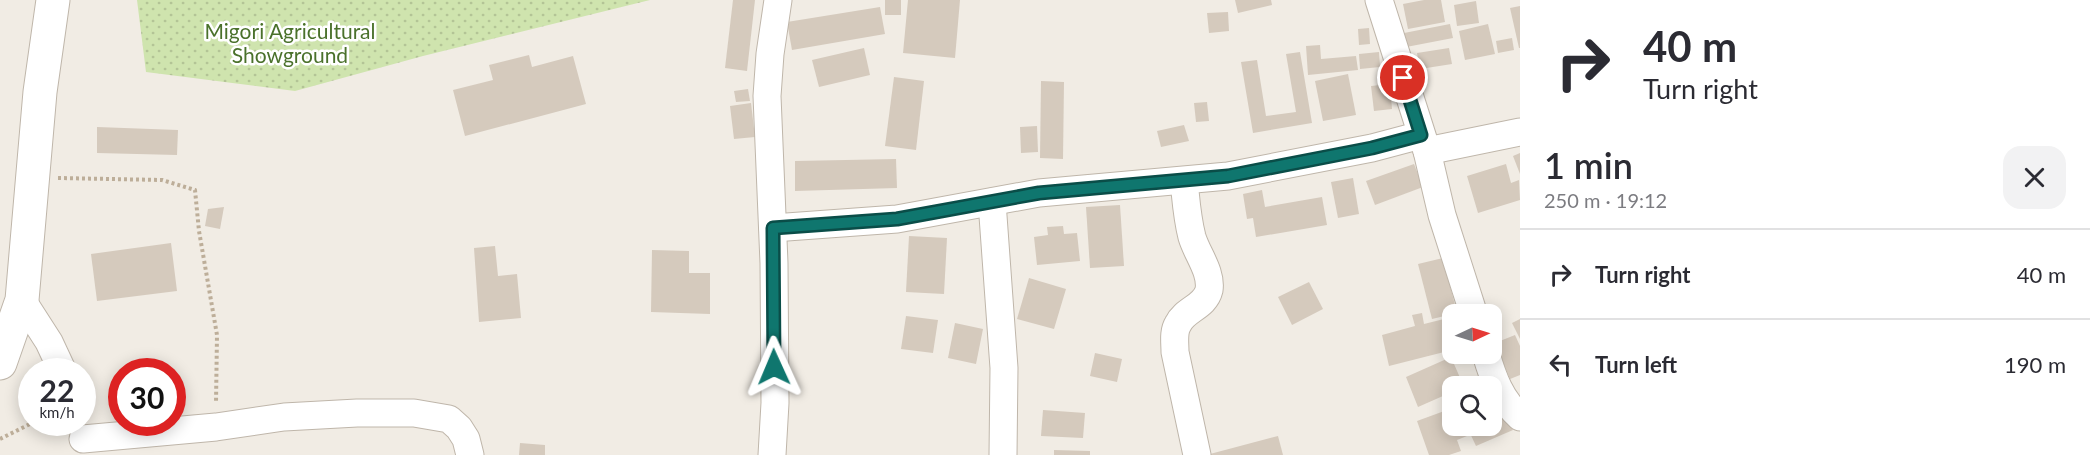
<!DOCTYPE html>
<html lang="en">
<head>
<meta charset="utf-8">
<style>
	body { margin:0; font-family:Lato,sans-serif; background:#f2f2f3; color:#2b2b33; height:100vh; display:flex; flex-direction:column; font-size:22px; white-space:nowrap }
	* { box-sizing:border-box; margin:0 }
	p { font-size:20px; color:#7c7c81 }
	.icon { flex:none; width:33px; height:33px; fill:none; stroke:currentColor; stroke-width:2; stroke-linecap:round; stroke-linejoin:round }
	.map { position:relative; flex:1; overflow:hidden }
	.sheet { display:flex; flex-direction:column; background:#fff; width:570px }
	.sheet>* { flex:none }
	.top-card { background:#fff; color:#2b2b33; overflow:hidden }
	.needle { width:39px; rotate:86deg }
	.controls { position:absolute; left:1442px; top:304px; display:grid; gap:12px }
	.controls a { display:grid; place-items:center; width:60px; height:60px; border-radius:12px; background:#fff; box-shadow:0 3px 15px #0003; font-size:30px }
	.speed { position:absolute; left:18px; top:358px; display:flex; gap:12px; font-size:30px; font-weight:700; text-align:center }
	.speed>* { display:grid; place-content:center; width:78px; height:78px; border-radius:50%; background:#fff; box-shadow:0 3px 15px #0003; line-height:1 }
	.speed small { font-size:15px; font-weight:400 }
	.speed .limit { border:9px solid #d22; background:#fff; color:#111 }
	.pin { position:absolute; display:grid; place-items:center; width:51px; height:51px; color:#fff; margin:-26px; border:3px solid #fff; border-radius:50%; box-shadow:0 2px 6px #0007 }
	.me { position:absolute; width:66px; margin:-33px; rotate:359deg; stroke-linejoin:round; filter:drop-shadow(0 0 4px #0008) }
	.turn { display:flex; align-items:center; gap:21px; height:126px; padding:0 24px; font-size:27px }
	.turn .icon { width:78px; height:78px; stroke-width:2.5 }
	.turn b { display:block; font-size:42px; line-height:51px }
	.round { display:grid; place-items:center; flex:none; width:63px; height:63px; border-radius:18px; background:#f2f2f3 }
	.summary { display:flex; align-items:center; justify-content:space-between; height:102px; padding:0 24px }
	h1 { font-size:36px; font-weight:600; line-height:45px }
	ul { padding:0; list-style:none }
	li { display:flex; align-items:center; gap:18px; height:90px; padding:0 24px; border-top:2px solid #e1e1e2 }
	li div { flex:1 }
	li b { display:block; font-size:22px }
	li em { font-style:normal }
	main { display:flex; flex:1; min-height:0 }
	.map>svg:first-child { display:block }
	.grass { fill:url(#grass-dots) }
	.building { fill:#d5cabd }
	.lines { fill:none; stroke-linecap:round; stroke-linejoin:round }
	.minor-casing { stroke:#bfb6aa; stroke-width:29 }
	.tertiary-casing { stroke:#bfb6aa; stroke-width:35 }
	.path { stroke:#bdae99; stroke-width:4; stroke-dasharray:3 3; stroke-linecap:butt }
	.minor { stroke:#fff; stroke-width:27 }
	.tertiary { stroke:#fff; stroke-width:33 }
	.route-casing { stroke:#0a4d48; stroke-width:15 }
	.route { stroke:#0f766e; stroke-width:10 }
	.labels { text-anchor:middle; stroke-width:5; stroke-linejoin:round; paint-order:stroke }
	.park-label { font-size:21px; fill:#4a712b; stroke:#fff }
</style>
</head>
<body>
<main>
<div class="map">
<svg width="1520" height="455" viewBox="0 0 1520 455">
	<defs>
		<pattern id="grass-dots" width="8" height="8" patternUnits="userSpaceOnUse" patternTransform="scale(1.5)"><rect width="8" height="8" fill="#cfe4ae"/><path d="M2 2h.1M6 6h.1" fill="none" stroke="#b3c496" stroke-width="1.8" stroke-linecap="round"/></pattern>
	</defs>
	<rect width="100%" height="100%" fill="#f1ece4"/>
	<path class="grass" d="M137,0H650L423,56L295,91L146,72Z"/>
	<g class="building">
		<path d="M733,0H755L747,71L725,68Z"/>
		<rect x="885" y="0" width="16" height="15"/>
		<path d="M908,0H960L955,58L903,53Z"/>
		<path d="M1235,0H1271L1272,5L1238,13Z"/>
		<path d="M1424,0H1441L1445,22L1408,29L1403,4Z"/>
		<path d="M1476,1L1479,23L1457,26L1454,5Z"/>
		<path d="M1520,6V48H1519L1510,8Z"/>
		<path d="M880,7L885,34L792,50L787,22Z"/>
		<path d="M1228,12L1229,31L1209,33L1207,13Z"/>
		<path d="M1450,24L1453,38L1401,48L1399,34Z"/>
		<path d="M1488,24L1495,54L1465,60L1459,31Z"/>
		<path d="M1369,28L1370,44L1359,45L1358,29Z"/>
		<path d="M1512,38L1514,50L1498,53L1496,41Z"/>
		<path d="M1320,45L1321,59L1356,56L1358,70L1308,75L1306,46Z"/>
		<path d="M864,48L870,75L819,87L812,60Z"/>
		<path d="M1449,48L1452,64L1420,69L1417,53Z"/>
		<path d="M1300,52L1312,123L1253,133L1241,62L1257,60L1266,116L1296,112L1286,54Z"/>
		<path d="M1379,52L1380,67L1360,69L1359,54Z"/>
		<path d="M529,55L532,67L573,56L586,104L465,136L453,90L493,80L489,65Z"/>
		<path d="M1348,74L1356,115L1323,121L1315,81Z"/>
		<path d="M894,77L924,81L916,150L885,146Z"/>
		<path d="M1041,81L1064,82L1063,159L1040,158Z"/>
		<path d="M1390,84L1392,109L1374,111L1371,86Z"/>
		<path d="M748,89L750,101L736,102L734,91Z"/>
		<path d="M1207,102L1209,121L1196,122L1194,103Z"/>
		<path d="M751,103L755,137L734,139L730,106Z"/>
		<path d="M1184,125L1189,141L1161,147L1157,131Z"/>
		<path d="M1037,126L1038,152L1021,153L1020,127Z"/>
		<path d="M97,127L178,130L177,155L97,153Z"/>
		<path d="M1520,153V174L1513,156Z"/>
		<path d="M896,159L897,188L795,191V161Z"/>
		<path d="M1414,164L1423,187L1375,205L1366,181Z"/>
		<path d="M1506,164L1511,183L1519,180L1520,200L1478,213L1467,176Z"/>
		<path d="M1353,178L1359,214L1338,218L1331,182Z"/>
		<path d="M1262,190L1265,207L1322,197L1327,225L1256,237L1253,218L1247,219L1243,194Z"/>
		<path d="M1120,205L1124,266L1090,268L1086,207Z"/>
		<path d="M224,207L220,229L205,226L208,209Z"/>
		<path d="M1063,226L1064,234L1077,233L1080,261L1037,265L1034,237L1048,235L1047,227Z"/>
		<path d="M909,236L947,238L944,294L906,292Z"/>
		<path d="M171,243L177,291L97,301L91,254Z"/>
		<path d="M495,246L498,276L517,274L521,318L479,322L474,248Z"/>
		<path d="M652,250L689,251V273H710V314L651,312Z"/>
		<path d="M1443,258L1457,313L1432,319L1418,264Z"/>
		<path d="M1029,278L1066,289L1054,329L1017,319Z"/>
		<path d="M1309,282L1323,309L1292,325L1278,297Z"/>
		<path d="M1422,313L1424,324L1452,317V350L1389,366L1382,335L1415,326L1412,315Z"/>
		<path d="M906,316L938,320L933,353L901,349Z"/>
		<path d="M1520,319V339L1512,323Z"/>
		<path d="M955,323L983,329L976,364L948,358Z"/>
		<path d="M1515,335L1520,346V375L1510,379L1495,343Z"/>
		<path d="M1095,353L1122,359L1117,382L1090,376Z"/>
		<path d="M1451,357L1464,387H1452V392L1418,407L1406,377Z"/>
		<path d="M1043,410L1085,413L1083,438L1041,436Z"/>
		<path d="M1447,410L1452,421V426H1463L1467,436L1457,440L1461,451L1449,455H1429L1417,421Z"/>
		<path d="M1505,412L1513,430L1476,446L1468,429L1474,426H1491V418Z"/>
		<path d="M1278,436L1283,455H1210V454Z"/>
		<path d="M520,443L545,445V455H519Z"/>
		<path d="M1054,450L1090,451V455H1054Z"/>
	</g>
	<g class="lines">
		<defs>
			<g id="minor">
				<path d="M1379,0L1427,151L1442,215L1474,315"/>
				<path d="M1427,151L1520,132"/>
				<path d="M1184,181C1186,200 1187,218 1192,237C1197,254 1212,272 1209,290C1205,307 1185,309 1178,324C1173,332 1175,342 1175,352L1197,455"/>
				<path d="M992,202L1004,368L1003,455"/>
				<path d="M773,228L897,219L1039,193L1228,176L1372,148L1421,135"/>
				<path d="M22,300L49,342L63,372"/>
				<path d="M1486,354C1493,378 1501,400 1520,417"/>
				<path d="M83,439L216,427L284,417L357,413H414L449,419L459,428L466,439L470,455"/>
				<path d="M772,455L775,403L774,263L767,96L770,54L778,0"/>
			</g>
			<path id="tertiary" d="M0,363L22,300L40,92L53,0"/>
		</defs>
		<use href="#minor" class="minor-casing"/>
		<use href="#tertiary" class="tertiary-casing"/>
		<g class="path">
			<path d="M58,178L162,180L195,190L199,231L217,335L216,403"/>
			<path d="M0,439L32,423"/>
		</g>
		<use href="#minor" class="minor"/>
		<use href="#tertiary" class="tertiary"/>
	</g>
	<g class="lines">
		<defs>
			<path id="route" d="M774,367L773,228L897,219L1039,193L1228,176L1372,148L1421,135L1403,78"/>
		</defs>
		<use href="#route" class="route-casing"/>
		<use href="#route" class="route"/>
	</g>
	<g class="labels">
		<g class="park-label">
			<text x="290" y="39">Migori Agricultural<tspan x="290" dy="24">Showground</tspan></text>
		</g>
	</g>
</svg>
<div class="controls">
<a><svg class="needle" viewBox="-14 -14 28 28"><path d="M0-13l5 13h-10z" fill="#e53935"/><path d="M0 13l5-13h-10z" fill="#7c7c81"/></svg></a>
<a><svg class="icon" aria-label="search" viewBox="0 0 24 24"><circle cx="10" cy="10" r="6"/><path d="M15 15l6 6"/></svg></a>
</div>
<div class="speed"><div>22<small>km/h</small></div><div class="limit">30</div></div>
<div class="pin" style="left:1403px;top:78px;background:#d93025"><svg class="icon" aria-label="arrive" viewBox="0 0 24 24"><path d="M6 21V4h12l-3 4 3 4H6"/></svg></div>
<svg class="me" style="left:774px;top:367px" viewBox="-20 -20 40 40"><path d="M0-17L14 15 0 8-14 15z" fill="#0f766e" stroke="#fff" stroke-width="4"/></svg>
</div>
<section class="sheet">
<div class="top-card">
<div class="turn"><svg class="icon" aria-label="right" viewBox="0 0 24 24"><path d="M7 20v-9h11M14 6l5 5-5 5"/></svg><div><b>40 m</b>Turn right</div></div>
</div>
<div class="summary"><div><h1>1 min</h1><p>250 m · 19:12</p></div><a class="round"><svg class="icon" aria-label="close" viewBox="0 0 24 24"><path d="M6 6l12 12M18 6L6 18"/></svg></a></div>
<ul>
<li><svg class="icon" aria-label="right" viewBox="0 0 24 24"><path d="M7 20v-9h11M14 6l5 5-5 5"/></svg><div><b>Turn right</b></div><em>40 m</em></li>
<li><svg class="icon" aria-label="left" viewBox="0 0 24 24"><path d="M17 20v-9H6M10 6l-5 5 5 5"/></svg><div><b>Turn left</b></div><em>190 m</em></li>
</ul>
</section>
</main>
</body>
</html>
